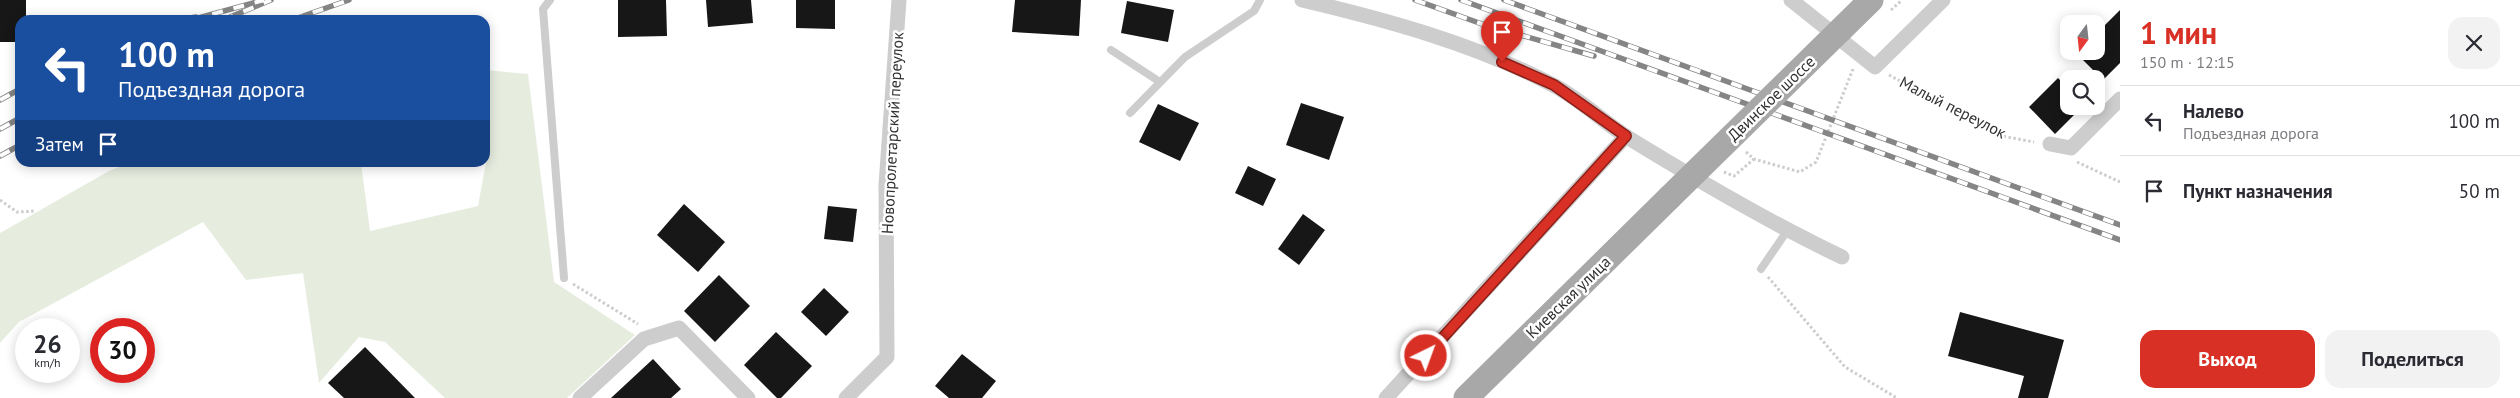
<!DOCTYPE html>
<html lang="ru">
<head>
<meta charset="utf-8">
<style>
	body { margin:0; font-family:"PT Sans",sans-serif; background:#f2f2f3; color:#2b2b33; height:100vh; display:flex; flex-direction:column; font-size:19px; white-space:nowrap }
	* { box-sizing:border-box; margin:0 }
	p { font-size:16px; color:#7c7c81 }
	.icon { flex:none; width:28px; height:28px; fill:none; stroke:currentColor; stroke-width:2; stroke-linecap:round; stroke-linejoin:round }
	.map { position:relative; flex:1; overflow:hidden }
	.sheet { display:flex; flex-direction:column; background:#fff; width:400px }
	.sheet>* { flex:none }
	.top-card { position:absolute; left:15px; top:15px; width:475px; height:152px; border-radius:15px; box-shadow:0 2px 12px #0003; background:#1a4fa0; color:#fff; overflow:hidden }
	.needle { width:32px; rotate:195deg }
	.tools { position:absolute; left:2060px; top:15px; display:grid; gap:10px }
	.tools a { display:grid; place-items:center; width:45px; height:45px; border-radius:10px; background:#fff; box-shadow:0 2px 12px #0003; font-size:25px }
	.speed { position:absolute; left:15px; top:318px; display:flex; gap:10px; font-size:25px; font-weight:700; text-align:center }
	.speed>* { display:grid; place-content:center; width:65px; height:65px; border-radius:50%; background:#fff; box-shadow:0 2px 12px #0003; line-height:1 }
	.speed small { font-size:12px; font-weight:400 }
	.speed .limit { border:8px solid #d22; background:#fff; color:#111 }
	.pin { position:absolute; display:grid; place-items:center; width:42px; height:42px; color:#fff; margin:-51px -21px; border-radius:50% 50% 50% 0; rotate:-45deg; box-shadow:0 0 5px #0007 }
	.pin .icon { rotate:45deg }
	.me { position:absolute; width:55px; margin:-28px; rotate:42deg; stroke-linejoin:round; filter:drop-shadow(0 0 4px #0008) }
	.turn { display:flex; align-items:center; gap:18px; height:105px; padding:0 20px; font-size:22px }
	.turn .icon { width:65px; height:65px; stroke-width:2.5 }
	.turn b { display:block; font-size:35px; line-height:42px }
	.then { display:flex; align-items:center; height:48px; padding:0 20px; background:#0003; gap:10px; font-size:19px }
	.round { display:grid; place-items:center; flex:none; width:52px; height:52px; border-radius:15px; background:#f2f2f3 }
	.headline { display:flex; align-items:center; justify-content:space-between; height:85px; padding:0 20px }
	h1 { font-size:30px; font-weight:800; line-height:38px; color:#d93025 }
	.cta { display:flex; gap:10px; margin-top:auto; padding:10px 20px }
	.cta a { flex:1; height:58px; border-radius:15px; background:#d93025; color:#fff; font-size:20px; font-weight:800; line-height:58px; text-align:center }
	.cta a+a { background:#f2f2f3; color:#2b2b33 }
	ul { padding:0; list-style:none }
	li { display:flex; align-items:center; gap:15px; height:70px; padding:0 20px; border-top:1px solid #e1e1e2 }
	li div { flex:1 }
	li b { display:block; font-size:19px }
	li em { font-style:normal }
	main { display:flex; flex:1; min-height:0 }
	.map>svg:first-child { display:block }
	.green { fill:#e6eddf }
	.building { fill:#171717 }
	.lines { fill:none; stroke-linecap:round; stroke-linejoin:round }
	.path { stroke:#cdcdcd; stroke-width:3; stroke-dasharray:2.5 2.5; stroke-linecap:butt }
	.lane { stroke:#cdcdcd; stroke-width:8 }
	.street { stroke:#cdcdcd; stroke-width:15 }
	.primary { stroke:#a8a8a8; stroke-width:25 }
	.rail-casing { stroke:#858585; stroke-width:5.5 }
	.rail { stroke:#fff; stroke-width:4; stroke-dasharray:11; stroke-linecap:butt }
	.primary-bridge { stroke:#a8a8a8; stroke-width:25 }
	.route-casing { stroke:#8d1f18; stroke-width:12 }
	.route { stroke:#d93025; stroke-width:9 }
	.labels { text-anchor:middle; stroke-width:5; stroke-linejoin:round; paint-order:stroke }
	.street-label { font-size:16px; fill:#303030; stroke:#fff }
</style>
</head>
<body>
<main>
<div class="map">
<svg width="2120" height="398" viewBox="0 0 2120 398">
	<rect width="100%" height="100%" fill="#fff"/>
	<path class="green" d="M485,70L528,74L554,282L635,335L567,398H445L385,342L359,337L319,383L303,273L246,280L203,222L19,322L0,343V233L109,171L129,163H361L370,231L478,206L489,146Z"/>
	<g class="building">
		<path d="M0,0H26V20H20V42H0Z"/>
		<path d="M618,0H666L667,36L618,37Z"/>
		<path d="M706,0H751L753,23L708,27Z"/>
		<path d="M796,0H835V29L796,28Z"/>
		<path d="M1015,0H1081L1079,36L1012,32Z"/>
		<path d="M1127,1L1174,10L1168,42L1121,33Z"/>
		<path d="M2120,10V63L2103,80L2074,51H2096V34Z"/>
		<path d="M2058,78L2069,89V106H2083L2055,134L2029,107Z"/>
		<path d="M1301,103L1344,117L1329,160L1286,145Z"/>
		<path d="M1158,104L1199,123L1180,161L1139,142Z"/>
		<path d="M1248,166L1276,179L1263,206L1235,193Z"/>
		<path d="M684,204L725,242L698,272L657,235Z"/>
		<path d="M828,206L857,209L853,242L824,239Z"/>
		<path d="M1303,214L1325,230L1299,265L1278,249Z"/>
		<path d="M719,275L750,306L715,342L684,311Z"/>
		<path d="M824,288L849,312L826,336L801,312Z"/>
		<path d="M1960,312L2064,340L2048,398H2018L2024,376L1948,356Z"/>
		<path d="M776,332L812,366L781,398H777L744,365Z"/>
		<path d="M365,347L415,398H344L328,383Z"/>
		<path d="M962,354L996,381L982,398H949L935,386Z"/>
		<path d="M653,359L681,389L671,398H611Z"/>
	</g>
	<g class="lines">
		<g class="path">
			<path d="M1891,10L1902,0"/>
			<path d="M1889,75L2002,136L2034,142"/>
			<path d="M1746,152L1754,159L1800,172L1816,162L1853,69"/>
			<path d="M2077,162L2120,182"/>
			<path d="M1724,172L1734,176L1754,159"/>
			<path d="M0,200L17,212L36,211"/>
			<path d="M1768,277L1845,367L1897,398"/>
			<path d="M573,284L638,324"/>
		</g>
		<g class="lane">
			<path d="M550,0L543,9L564,278"/>
			<path d="M1111,50L1160,82"/>
			<path d="M1130,113L1185,57L1254,11L1260,0"/>
			<path d="M1761,269L1787,231"/>
		</g>
		<g class="street">
			<path d="M1302,0C1387,20 1475,44 1553,85C1579,98 1602,121 1627,137C1697,180 1768,222 1842,257"/>
			<path d="M1791,0L1875,67L1943,0"/>
			<path d="M2050,144L2071,148L2120,99"/>
			<path d="M580,398L644,339L679,328L748,398"/>
			<path d="M846,398L887,357L886,185L899,0"/>
			<path d="M1386,398L1626,136"/>
		</g>
		<path class="primary" d="M1466,398L1670,197"/>
		<defs>
			<g id="rail">
				<path d="M1415,0L1482,24L1594,56"/>
				<path d="M1461,0L2120,240"/>
				<path d="M1504,0L2120,225"/>
				<path d="M178,20L196,17"/>
				<path d="M191,20L264,0"/>
				<path d="M223,20L271,0"/>
				<path d="M292,20L349,0"/>
				<path d="M0,100L20,89"/>
				<path d="M0,129L20,118"/>
				<path d="M0,156L20,145"/>
			</g>
		</defs>
		<use href="#rail" class="rail-casing"/>
		<use href="#rail" class="rail"/>
		<path class="primary-bridge" d="M1670,197L1871,0"/>
	</g>
	<g class="lines">
		<defs>
			<path id="route" d="M1426,356L1626,136L1554,85L1502,62"/>
		</defs>
		<use href="#route" class="route-casing"/>
		<use href="#route" class="route"/>
	</g>
	<g class="labels">
		<g class="street-label">
			<text transform="translate(1771 98) rotate(-44)" y="6">Двинское шоссе</text>
			<text transform="translate(1953 107) rotate(27)" y="6">Малый переулок</text>
			<text transform="translate(892 133) rotate(-87)" y="6">Новопролетарский переулок</text>
			<text transform="translate(1568 297) rotate(-44)" y="6">Киевская улица</text>
		</g>
	</g>
</svg>
<div class="tools">
<a><svg class="needle" viewBox="-14 -14 28 28"><path d="M0-13l5 13h-10z" fill="#e53935"/><path d="M0 13l5-13h-10z" fill="#7c7c81"/></svg></a>
<a><svg class="icon" aria-label="search" viewBox="0 0 24 24"><circle cx="10" cy="10" r="6"/><path d="M15 15l6 6"/></svg></a>
</div>
<div class="speed"><div>26<small>km/h</small></div><div class="limit">30</div></div>
<div class="pin" style="left:1502px;top:62px;background:#d93025"><svg class="icon" aria-label="arrive" viewBox="0 0 24 24"><path d="M6 21V4h12l-3 4 3 4H6"/></svg></div>
<svg class="me" style="left:1426px;top:356px" viewBox="-20 -20 40 40"><circle r="17" fill="#d93025" stroke="#fff" stroke-width="3"/><path d="M0-11L8 9 0 5-8 9z" fill="#fff"/></svg>
<div class="top-card">
<div class="turn"><svg class="icon" aria-label="left" viewBox="0 0 24 24"><path d="M17 20v-9H6M10 6l-5 5 5 5"/></svg><div><b>100 m</b>Подъездная дорога</div></div>
<div class="then">Затем<svg class="icon" aria-label="arrive" viewBox="0 0 24 24"><path d="M6 21V4h12l-3 4 3 4H6"/></svg></div>
</div>
</div>
<section class="sheet">
<div class="headline"><div><h1>1 мин</h1><p>150 m · 12:15</p></div><a class="round"><svg class="icon" aria-label="close" viewBox="0 0 24 24"><path d="M6 6l12 12M18 6L6 18"/></svg></a></div>
<ul>
<li><svg class="icon" aria-label="left" viewBox="0 0 24 24"><path d="M17 20v-9H6M10 6l-5 5 5 5"/></svg><div><b>Налево</b><p>Подъездная дорога</p></div><em>100 m</em></li>
<li><svg class="icon" aria-label="arrive" viewBox="0 0 24 24"><path d="M6 21V4h12l-3 4 3 4H6"/></svg><div><b>Пункт назначения</b></div><em>50 m</em></li>
</ul>
<div class="cta"><a>Выход</a><a>Поделиться</a></div>
</section>
</main>
</body>
</html>
